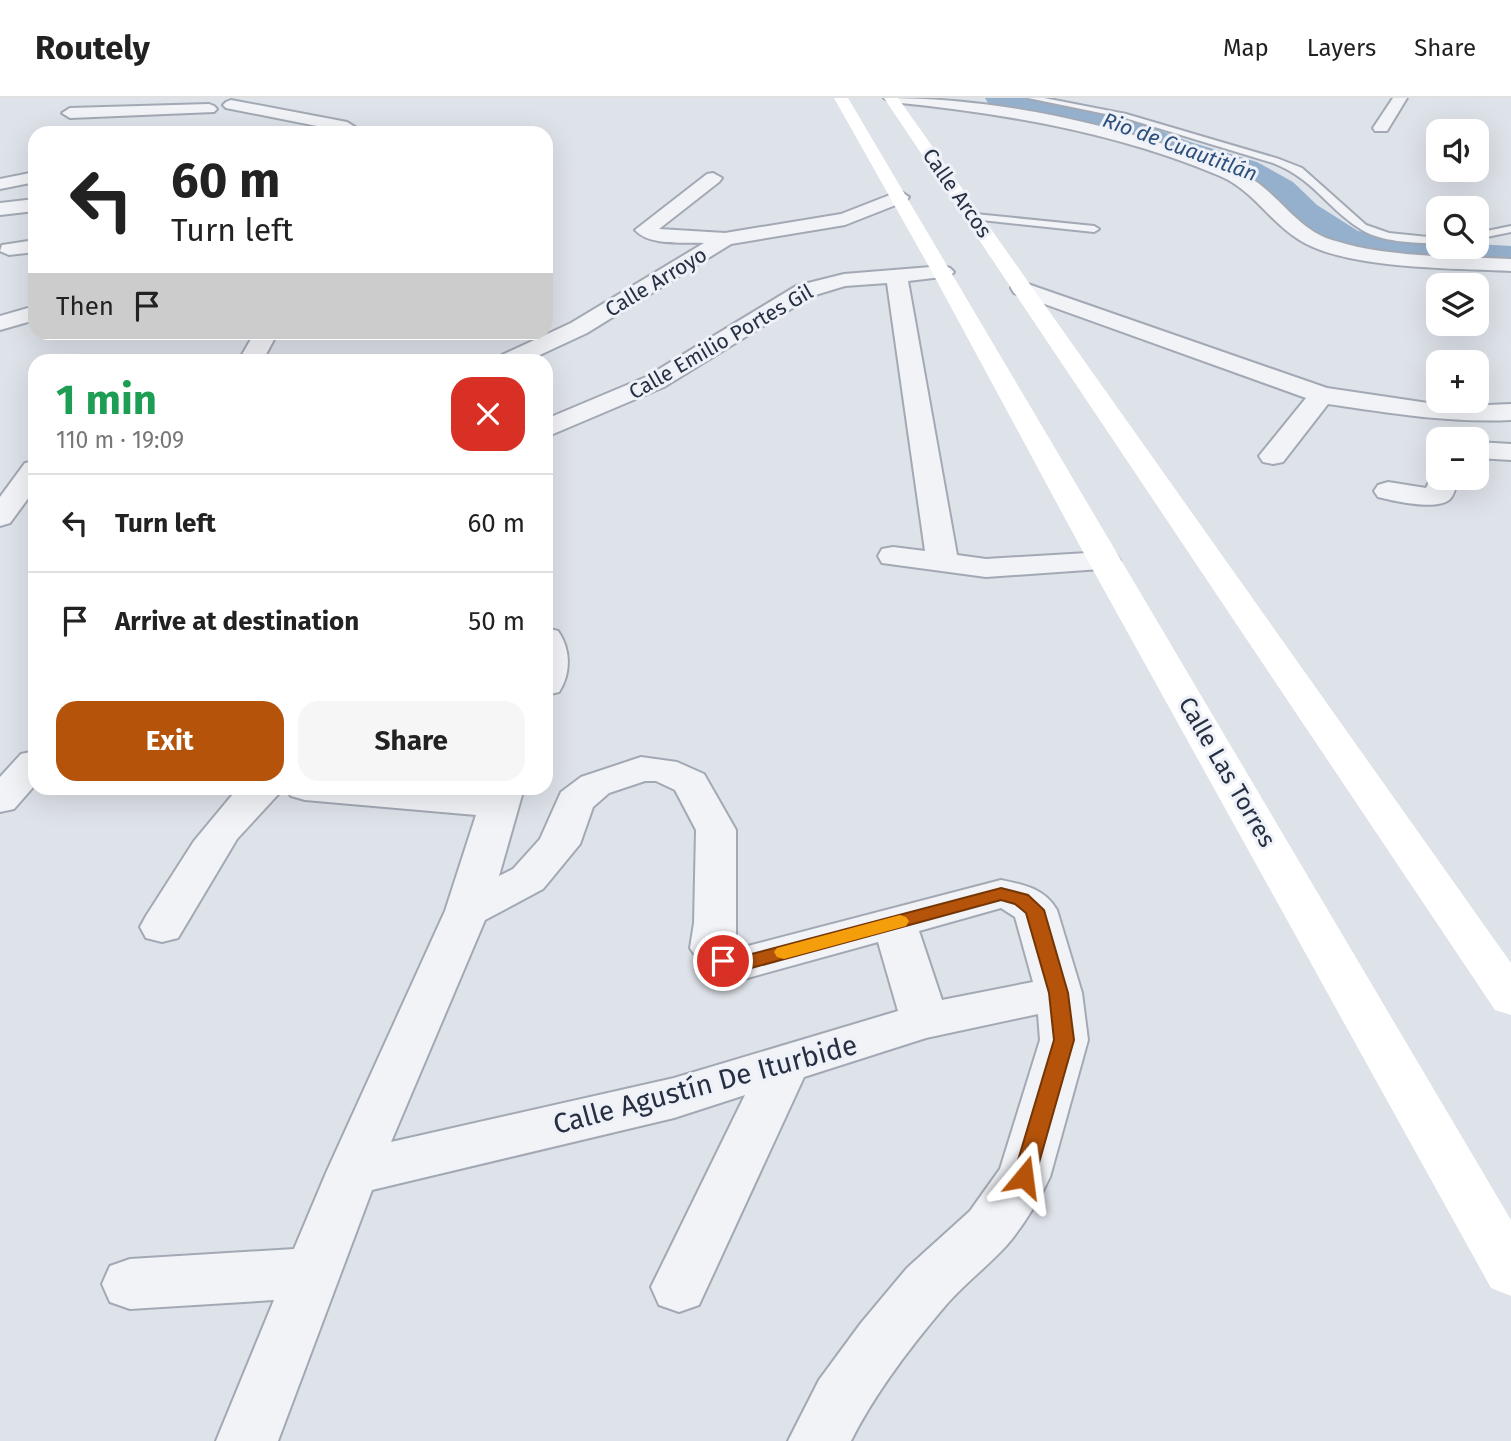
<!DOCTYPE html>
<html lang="en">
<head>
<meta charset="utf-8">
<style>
	body { margin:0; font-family:"Fira Sans",sans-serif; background:#f6f6f6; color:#222; height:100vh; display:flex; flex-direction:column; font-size:26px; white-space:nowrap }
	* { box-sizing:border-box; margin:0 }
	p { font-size:23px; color:#767676 }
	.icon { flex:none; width:38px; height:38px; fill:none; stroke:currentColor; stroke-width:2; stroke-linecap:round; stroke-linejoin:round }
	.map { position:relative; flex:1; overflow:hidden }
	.drawer { position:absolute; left:28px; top:256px; width:525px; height:441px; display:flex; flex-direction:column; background:#fff; border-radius:21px; box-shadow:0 7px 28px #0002 }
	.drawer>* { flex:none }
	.hud { position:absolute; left:28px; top:28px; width:525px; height:214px; border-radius:21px; box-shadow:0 7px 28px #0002; background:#fff; color:#222; overflow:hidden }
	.controls { position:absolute; left:1426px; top:21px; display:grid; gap:14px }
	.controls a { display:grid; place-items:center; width:63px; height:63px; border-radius:14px; background:#fff; box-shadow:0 7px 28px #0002; font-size:35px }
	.pin { position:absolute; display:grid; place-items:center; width:60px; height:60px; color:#fff; margin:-30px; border:4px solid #fff; border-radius:50%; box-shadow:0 2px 7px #0007 }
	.me { position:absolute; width:77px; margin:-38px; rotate:16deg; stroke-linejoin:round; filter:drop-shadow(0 0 5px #0008) }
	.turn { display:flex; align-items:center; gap:24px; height:147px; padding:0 28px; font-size:32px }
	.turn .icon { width:91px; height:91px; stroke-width:2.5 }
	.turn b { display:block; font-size:49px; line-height:60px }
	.then { display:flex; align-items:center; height:66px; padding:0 28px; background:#0003; gap:14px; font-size:26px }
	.round { display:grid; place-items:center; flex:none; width:74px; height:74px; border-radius:21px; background:#f6f6f6 }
	.headline { display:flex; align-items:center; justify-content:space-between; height:119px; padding:0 28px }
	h1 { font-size:42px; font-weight:700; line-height:52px; color:#1e9e55 }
	.button { display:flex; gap:14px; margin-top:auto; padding:14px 28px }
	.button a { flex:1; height:80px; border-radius:21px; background:#b45309; color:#fff; font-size:28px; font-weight:700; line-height:80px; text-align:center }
	.button a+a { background:#f6f6f6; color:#222 }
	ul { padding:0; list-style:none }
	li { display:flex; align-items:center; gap:21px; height:98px; padding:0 28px; border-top:2px solid #e0e0e0 }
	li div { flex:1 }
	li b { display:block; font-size:26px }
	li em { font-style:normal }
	header { display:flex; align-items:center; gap:42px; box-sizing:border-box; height:98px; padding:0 35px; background:#fff; border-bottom:2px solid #e0e0e0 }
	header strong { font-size:33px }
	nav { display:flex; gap:38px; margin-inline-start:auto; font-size:24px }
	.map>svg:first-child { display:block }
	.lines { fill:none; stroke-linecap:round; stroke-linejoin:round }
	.river { fill:#95b0cd; fill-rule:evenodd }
	.service-casing { stroke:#a3a9b4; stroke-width:4 }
	.minor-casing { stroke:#a3a9b4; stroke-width:4 }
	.service { fill:#f1f3f7; fill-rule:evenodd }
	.minor { fill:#f1f3f7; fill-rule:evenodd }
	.secondary { fill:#fff; fill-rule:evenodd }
	.route { fill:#b45309; stroke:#753606; stroke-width:2 }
	.slow { fill:#f59e0b }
	.labels { text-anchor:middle; stroke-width:6; stroke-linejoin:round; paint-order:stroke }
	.far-water-label { font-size:21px; font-style:italic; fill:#2b4e7a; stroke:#eef1f7 }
	.far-street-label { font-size:21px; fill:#263042; stroke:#eef1f7 }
	.street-label { font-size:24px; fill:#263042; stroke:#eef1f7 }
	.near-street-label { font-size:28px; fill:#263042; stroke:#eef1f7 }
</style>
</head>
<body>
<header>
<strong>Routely</strong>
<nav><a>Map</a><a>Layers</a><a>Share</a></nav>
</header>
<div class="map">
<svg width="1511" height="1343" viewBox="0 0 1511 1343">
	<rect width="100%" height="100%" fill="#dee2e9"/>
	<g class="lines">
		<path class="river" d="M985,0H1037L1113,15L1190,44L1257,64L1293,84L1317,107L1358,133L1438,144V149H1477V146L1511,148V168L1416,163L1337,148L1295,121L1273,96L1237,76L1170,56L1097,26L997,7L988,5Z"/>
		<defs>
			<g id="service">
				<path d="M1028,0H1044L1126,16L1279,61L1302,70L1366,127L1389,135L1438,140V146C1413,144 1381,145 1359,130C1326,109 1314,81 1273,65L1125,20Z"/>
				<path d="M975,116L1094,128L1099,131L1094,134L972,121V117Z"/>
				<path d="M1511,128V134L1477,141V135Z"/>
			</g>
			<g id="minor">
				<path d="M884,0C981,0 1077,18 1170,48C1194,56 1221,64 1244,76C1277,93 1296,131 1332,142C1388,160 1453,158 1511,161V173C1455,170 1345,172 1298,141C1269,123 1253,92 1220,78C1116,34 1003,15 891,4Z"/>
				<path d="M1393,0H1407L1387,33H1375L1373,30Z"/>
				<path d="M231,2L347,24L355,29L347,34L226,10L223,7L226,4Z"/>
				<path d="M209,6L214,8L217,11L214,14L70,20L62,15L70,10Z"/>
				<path d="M35,74V84L0,91V81Z"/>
				<path d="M713,75L722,80L719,84L659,131L725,135L841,116L900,93L909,99L906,103L845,127L731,146L587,235L529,262H499L502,257L571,225L704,145C684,144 649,148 635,132L707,76Z"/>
				<path d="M35,101V113L0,117V105Z"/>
				<path d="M35,142V154L9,157L0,153L2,147Z"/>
				<path d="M943,168L950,170L954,174L950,178L908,183L957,457L986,461L1104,454L1115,456L1120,463L1115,470L986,479L882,465L878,458L882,451L893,449L925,453L887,185L845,188L812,198L664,289L546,339V321L646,279L796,188L844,176Z"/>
				<path d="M1022,184L1327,290L1428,305L1464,308L1511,306V322C1448,325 1391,315 1328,306L1283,364L1273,366L1263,364L1259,358L1306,300L1014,195L1011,190L1014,185Z"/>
				<path d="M35,208V222L0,232V218Z"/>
				<path d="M255,234H278L263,262H239Z"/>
				<path d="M1477,344L1511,346V362L1477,360Z"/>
				<path d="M35,363V391L10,425L0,428V399L25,365Z"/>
				<path d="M1438,373V380H1458C1456,387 1455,396 1450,401C1438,413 1394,403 1378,399L1374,393L1378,387L1388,384L1426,390L1434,374Z"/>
				<path d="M546,530L558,533C571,552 571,575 559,594L546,597Z"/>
				<path d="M35,653V687L14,711L0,714V679L21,656Z"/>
				<path d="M641,659L677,664L704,676L736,732V848L744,849L1001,782C1024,787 1044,790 1057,812L1082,895L1088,942L1050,1079C1039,1102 1024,1127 1007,1147C988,1168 965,1185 946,1207C911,1248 875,1295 851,1343H788L819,1282L861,1225L907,1170L970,1113L1000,1071L1040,942L1038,916L926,940L804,979L699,1207L679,1214L659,1207L651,1189L745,997L674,1020L372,1092L278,1343H216L274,1202L130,1211L110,1204L102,1186L110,1168L130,1161L294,1151L326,1075L445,813L476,717L305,702L291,698L285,690H438L484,693L486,690H524L499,778L513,771L540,741L561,694L581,679ZM645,683H656L675,692L696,732L694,825L690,850L707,874L744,881L878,844L898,913L674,980L391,1044L485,822L543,791L580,746L593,709L609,695ZM1001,810L1015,819L1033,884L942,902L919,833Z"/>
				<path d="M238,690H284L237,741L178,840L162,844L146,840L140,829L146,818L194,743Z"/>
			</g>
		</defs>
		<use href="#service" class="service-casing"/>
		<use href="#minor" class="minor-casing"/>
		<use href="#service" class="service"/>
		<use href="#minor" class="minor"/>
		<g class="secondary">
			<path d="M834,0H848L1511,1122V1198L1491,1190L1088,463L932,174Z"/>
			<path d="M884,0H898L1511,865V917L1495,912Z"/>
		</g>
	</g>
	<path class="route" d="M1001,790L1028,797L1044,812L1068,895L1074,942L1035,1079L1032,1085L1024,1088L1017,1085L1013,1079L1054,942L1049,895L1026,815L1015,806L1001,802L744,872L717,867L714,863L717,858H744Z"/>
	<path class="slow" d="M900,817L906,819L909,823L906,828L784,861L777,859L774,854L777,850Z"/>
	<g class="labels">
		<g class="far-water-label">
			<text transform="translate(1180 49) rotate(20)" y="7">Rio de Cuautitlán</text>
		</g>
		<g class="far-street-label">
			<text transform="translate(957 95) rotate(55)" y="7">Calle Arcos</text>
			<text transform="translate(656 184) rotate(-31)" y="7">Calle Arroyo</text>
			<text transform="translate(721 244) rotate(-30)" y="7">Calle Emilio Portes Gil</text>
		</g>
		<g class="street-label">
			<text transform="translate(1227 674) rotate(60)" y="8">Calle Las Torres</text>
		</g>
		<g class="near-street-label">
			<text transform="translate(705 986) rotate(-15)" y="10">Calle Agustín De Iturbide</text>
		</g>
	</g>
</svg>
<div class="controls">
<a><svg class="icon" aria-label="sound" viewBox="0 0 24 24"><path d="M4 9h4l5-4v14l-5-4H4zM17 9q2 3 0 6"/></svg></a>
<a><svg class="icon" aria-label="search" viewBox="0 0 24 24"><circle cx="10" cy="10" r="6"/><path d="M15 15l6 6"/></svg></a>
<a><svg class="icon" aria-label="layers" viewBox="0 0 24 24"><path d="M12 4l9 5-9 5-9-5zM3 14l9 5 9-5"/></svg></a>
<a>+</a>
<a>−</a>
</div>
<div class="pin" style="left:723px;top:863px;background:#d93025"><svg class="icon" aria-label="arrive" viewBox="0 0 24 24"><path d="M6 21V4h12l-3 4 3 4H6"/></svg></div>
<svg class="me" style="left:1024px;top:1079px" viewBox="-20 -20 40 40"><path d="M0-17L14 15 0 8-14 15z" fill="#b45309" stroke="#fff" stroke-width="4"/></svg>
<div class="hud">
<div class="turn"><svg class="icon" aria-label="left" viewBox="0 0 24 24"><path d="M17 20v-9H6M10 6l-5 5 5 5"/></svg><div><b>60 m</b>Turn left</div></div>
<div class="then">Then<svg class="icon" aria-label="arrive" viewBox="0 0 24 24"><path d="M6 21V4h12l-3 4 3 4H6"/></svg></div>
</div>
<section class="drawer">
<div class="headline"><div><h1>1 min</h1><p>110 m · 19:09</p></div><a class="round" style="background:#d93025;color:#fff"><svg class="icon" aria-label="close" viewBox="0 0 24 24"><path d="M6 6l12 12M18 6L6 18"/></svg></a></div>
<ul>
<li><svg class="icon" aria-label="left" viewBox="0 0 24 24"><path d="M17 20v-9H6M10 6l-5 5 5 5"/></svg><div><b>Turn left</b></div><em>60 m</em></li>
<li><svg class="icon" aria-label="arrive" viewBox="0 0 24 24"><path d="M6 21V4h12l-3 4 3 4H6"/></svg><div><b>Arrive at destination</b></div><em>50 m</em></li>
</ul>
<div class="button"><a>Exit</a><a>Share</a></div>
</section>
</div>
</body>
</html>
